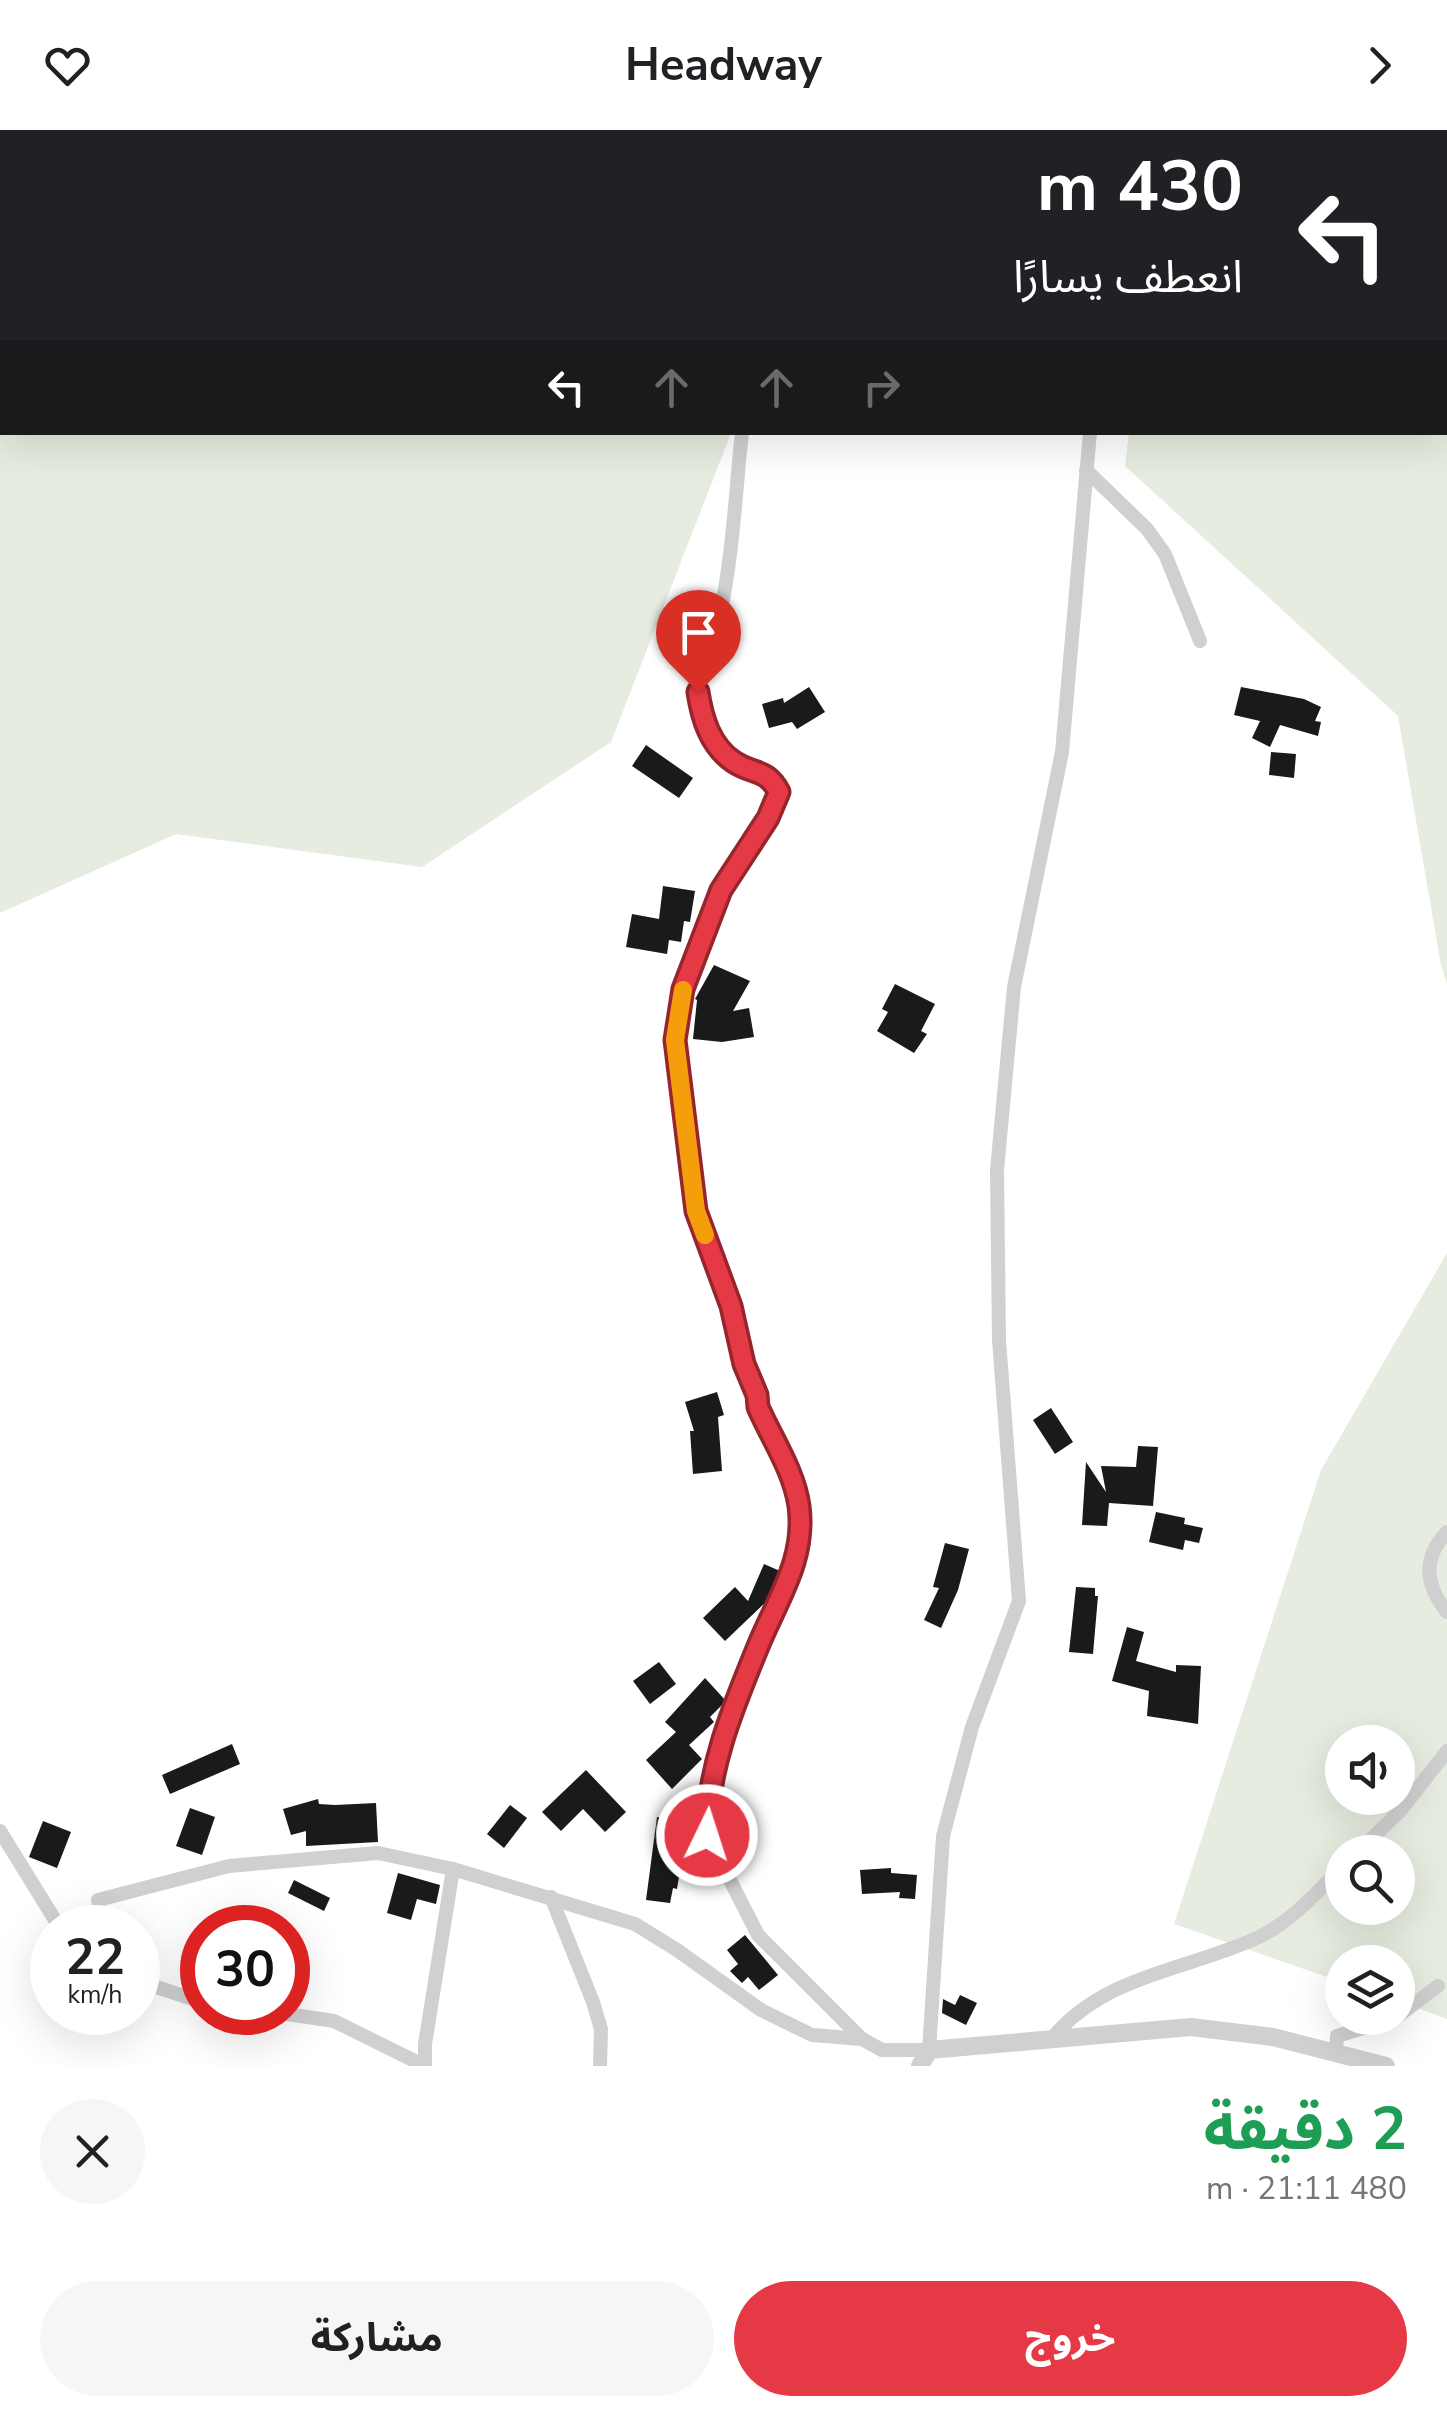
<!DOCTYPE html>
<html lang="ar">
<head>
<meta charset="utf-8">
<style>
	body { margin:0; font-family:"Nunito Sans","Noto Sans Arabic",sans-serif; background:#f6f6f6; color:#202124; direction:rtl; height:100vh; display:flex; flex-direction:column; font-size:38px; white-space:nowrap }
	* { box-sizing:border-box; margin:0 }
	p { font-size:32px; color:#757577 }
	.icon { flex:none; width:55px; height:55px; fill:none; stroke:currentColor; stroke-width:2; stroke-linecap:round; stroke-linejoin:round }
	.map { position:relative; height:1936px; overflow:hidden; direction:ltr }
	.sheet { display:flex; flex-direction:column; background:#fff; flex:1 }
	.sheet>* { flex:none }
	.top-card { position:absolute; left:0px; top:0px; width:1448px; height:305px; box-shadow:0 10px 40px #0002; direction:rtl; background:#202124; color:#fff; overflow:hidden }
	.fabs { position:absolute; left:1325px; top:1595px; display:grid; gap:20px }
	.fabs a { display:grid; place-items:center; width:90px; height:90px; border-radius:50%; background:#fff; box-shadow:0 10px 40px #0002; font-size:50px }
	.speed { position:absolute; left:30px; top:1775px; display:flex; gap:20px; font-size:50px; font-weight:700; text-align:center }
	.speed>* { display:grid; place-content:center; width:130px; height:130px; border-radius:50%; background:#fff; box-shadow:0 10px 40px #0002; line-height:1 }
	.speed small { font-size:25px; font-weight:400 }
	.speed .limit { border:15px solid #d22; background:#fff; color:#111 }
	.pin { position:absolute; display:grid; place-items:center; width:85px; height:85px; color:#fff; margin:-102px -42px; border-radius:50% 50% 50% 0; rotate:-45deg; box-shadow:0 0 10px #0007 }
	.pin .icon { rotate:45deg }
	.me { position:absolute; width:110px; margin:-55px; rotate:4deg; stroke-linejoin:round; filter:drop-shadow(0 0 8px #0008) }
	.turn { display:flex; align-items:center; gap:35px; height:210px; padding:0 40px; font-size:45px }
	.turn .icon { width:130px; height:130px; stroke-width:2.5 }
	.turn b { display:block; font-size:70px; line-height:85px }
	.lanes { display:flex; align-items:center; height:95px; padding:0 40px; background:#0003; justify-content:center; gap:50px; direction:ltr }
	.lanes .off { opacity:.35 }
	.round { display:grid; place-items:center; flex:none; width:105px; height:105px; border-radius:52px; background:#f6f6f6 }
	.head { display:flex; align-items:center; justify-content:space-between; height:170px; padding:0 40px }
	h1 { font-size:60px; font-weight:700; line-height:75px; color:#1e9e55 }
	.action { display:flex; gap:20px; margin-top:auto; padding:20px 40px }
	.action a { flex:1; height:115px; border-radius:60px; background:#e63946; color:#fff; font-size:40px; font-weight:700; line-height:115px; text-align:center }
	.action a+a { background:#f6f6f6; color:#202124 }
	header { display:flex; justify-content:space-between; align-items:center; height:130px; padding:0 40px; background:#fff; font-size:45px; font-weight:700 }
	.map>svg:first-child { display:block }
	.green { fill:#e6ecdf; fill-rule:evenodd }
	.building { fill:#1a1a1a }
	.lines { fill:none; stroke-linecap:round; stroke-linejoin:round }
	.minor { stroke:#d0d0d0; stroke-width:14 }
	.tertiary { stroke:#d0d0d0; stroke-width:18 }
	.route-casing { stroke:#96252e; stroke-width:25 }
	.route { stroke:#e63946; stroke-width:18 }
	.slow { stroke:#f59e0b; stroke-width:18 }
</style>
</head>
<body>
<header><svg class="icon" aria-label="forward" viewBox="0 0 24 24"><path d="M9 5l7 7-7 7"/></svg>Headway<svg class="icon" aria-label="heart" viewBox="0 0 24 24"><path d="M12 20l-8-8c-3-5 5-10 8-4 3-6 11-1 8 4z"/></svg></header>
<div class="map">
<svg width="1447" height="1936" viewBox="0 0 1447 1936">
	<rect width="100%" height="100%" fill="#fff"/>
	<g class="green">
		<path d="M0,0H848L2,2V302L731,303L611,612L422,737L176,704L0,783Z"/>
		<path d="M1170,0H1447V854L1441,835L1398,586L1125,336L1129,303L1445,302V2H1170Z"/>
		<path d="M1447,1123V1889L1398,1871V1832H1342V1852L1174,1794L1321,1340ZM1342,1612H1398V1668H1342ZM1342,1722H1398V1778H1342Z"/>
	</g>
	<g class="building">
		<path d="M692,467L708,473L697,504L680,498Z"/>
		<path d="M809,557L825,582L797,599L792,592L769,598L762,574L783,568L784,573Z"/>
		<path d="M1241,557L1304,569L1321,577L1315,591L1321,592L1318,606L1280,595L1270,617L1252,608L1260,591L1234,585Z"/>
		<path d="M646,615L693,648L679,668L632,636Z"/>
		<path d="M1271,622L1296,624L1294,648L1269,645Z"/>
		<path d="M663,756L695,761L690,792L684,791L681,812L669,810L667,824L626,817L632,784L659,789Z"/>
		<path d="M714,835L750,851L733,881L749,878L754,907L722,912L693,909L697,870L695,869Z"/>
		<path d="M895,854L935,874L921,901L927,904L914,923L877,901L888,882L882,879Z"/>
		<path d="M717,1262L724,1285L718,1287L722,1341L693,1344L690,1301H694L685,1272Z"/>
		<path d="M1051,1278L1073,1312L1055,1324L1033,1290Z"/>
		<path d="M1138,1316L1158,1317L1153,1376L1109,1373L1107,1396L1082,1395L1086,1332L1106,1362L1101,1336L1136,1337Z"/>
		<path d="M1156,1382L1185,1388L1184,1394L1203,1398L1199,1413L1185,1410L1183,1420L1149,1412Z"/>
		<path d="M945,1413L969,1419L958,1460L941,1498L924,1490L939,1458L933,1457Z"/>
		<path d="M764,1434L780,1441L768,1470L725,1511L703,1488L735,1457L748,1471Z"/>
		<path d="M1076,1457L1095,1458V1466H1098L1093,1524L1069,1522Z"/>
		<path d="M1127,1497L1144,1502L1136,1531L1176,1542V1535L1201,1536L1198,1594L1147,1586L1149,1561L1112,1551Z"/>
		<path d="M659,1532L676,1554L650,1574L633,1551Z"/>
		<path d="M705,1548L726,1571L710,1587L714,1592L689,1615L702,1629L672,1659L646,1630L676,1602L665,1592Z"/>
		<path d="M232,1614L240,1634L170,1664L162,1645Z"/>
		<path d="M586,1640L626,1682L605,1702L583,1679L561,1701L542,1682Z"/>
		<path d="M318,1669L319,1674L335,1675L376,1673L378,1712L306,1716V1701L291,1705L283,1679Z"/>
		<path d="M510,1675L527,1688L504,1718L487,1704Z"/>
		<path d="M190,1678L215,1687L202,1725L176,1716Z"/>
		<path d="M657,1687L696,1694L701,1717L700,1725L683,1722L677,1759L673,1758L670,1773L646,1770Z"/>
		<path d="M43,1691L71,1702L57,1738L29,1727Z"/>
		<path d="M891,1738V1743L917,1745L915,1769L899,1768L900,1762L862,1764L860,1740Z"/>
		<path d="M398,1743L440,1755L436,1774L417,1769L411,1790L387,1783Z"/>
		<path d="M294,1750L330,1768L324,1781L288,1763Z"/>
		<path d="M745,1805L778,1845L759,1860L748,1847L742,1853L730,1841L738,1834L727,1820Z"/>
		<path d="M960,1865L977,1873L966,1895L942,1883L943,1869L955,1875Z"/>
	</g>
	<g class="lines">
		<g class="minor">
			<path d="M1434,0L1436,2"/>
			<path d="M850,2L852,0"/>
			<path d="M1124,2V0"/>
			<path d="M1445,10L1447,11"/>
			<path d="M742,302C736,356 734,411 724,464C718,496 700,527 699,561C698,576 705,600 714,612C733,639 764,634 779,662L768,689L721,761L683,859L675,910L695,1081L731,1175L744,1234L757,1265V1277L792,1350L799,1377V1417L786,1460L761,1510L726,1600L707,1667V1705L758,1805L862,1909"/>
			<path d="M1086,340L1147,399L1165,424L1200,511"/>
			<path d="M1447,1402C1422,1428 1425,1455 1447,1482"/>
			<path d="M0,1701L60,1798"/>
			<path d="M1358,1722L1401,1680L1447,1621"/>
			<path d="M551,1767L593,1872L601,1899L600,1936"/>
			<path d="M102,1798L98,1770L229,1736L378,1723L453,1739L635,1794L677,1820L761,1880L812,1905L862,1909L882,1920H929L943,1706L972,1597L1019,1471L999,1210L997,1040L1014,857L1062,622L1090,302"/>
			<path d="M138,1851L202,1872"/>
			<path d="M274,1882L334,1891L425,1936"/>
			<path d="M1398,1886L1438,1856"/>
			<path d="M1060,1907H1053C1106,1844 1189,1840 1259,1807C1292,1791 1317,1762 1342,1737"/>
			<path d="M1336,1923L1337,1906L1396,1888"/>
			<path d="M425,1936V1914L453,1739"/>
		</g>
		<path class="tertiary" d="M920,1936L929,1920L1191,1897L1273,1907L1386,1936"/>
	</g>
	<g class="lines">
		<defs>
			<path id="route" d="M698,562C702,588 710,616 734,632C754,645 766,638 779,662L768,688L721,760L683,859L675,910L696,1081L731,1176L744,1234L757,1265L758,1277C772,1309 794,1341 799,1376C806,1429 778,1468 759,1514C734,1575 707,1638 707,1705"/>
		</defs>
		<use href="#route" class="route-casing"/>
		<use href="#route" class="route"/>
		<path class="slow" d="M683,860L675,910L696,1081L705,1105"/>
	</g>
</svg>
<div class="fabs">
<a><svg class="icon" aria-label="sound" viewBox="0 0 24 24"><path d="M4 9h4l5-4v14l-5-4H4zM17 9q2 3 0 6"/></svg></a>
<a><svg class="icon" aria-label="search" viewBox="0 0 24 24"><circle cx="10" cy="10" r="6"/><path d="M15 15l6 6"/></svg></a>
<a><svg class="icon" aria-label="layers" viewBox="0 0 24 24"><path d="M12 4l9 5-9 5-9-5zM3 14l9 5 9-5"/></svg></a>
</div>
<div class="speed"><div>22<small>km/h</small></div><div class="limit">30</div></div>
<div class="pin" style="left:698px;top:562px;background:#d93025"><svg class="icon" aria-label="arrive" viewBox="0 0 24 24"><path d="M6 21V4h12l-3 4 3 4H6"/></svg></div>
<svg class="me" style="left:707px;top:1705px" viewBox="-20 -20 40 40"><circle r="17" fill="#e63946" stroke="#fff" stroke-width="3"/><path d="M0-11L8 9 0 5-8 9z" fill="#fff"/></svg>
<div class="top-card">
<div class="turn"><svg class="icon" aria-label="left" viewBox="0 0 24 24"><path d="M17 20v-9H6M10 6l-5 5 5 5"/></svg><div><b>430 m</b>انعطف يسارًا</div></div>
<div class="lanes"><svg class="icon" aria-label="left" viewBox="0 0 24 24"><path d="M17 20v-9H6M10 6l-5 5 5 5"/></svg><svg class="icon off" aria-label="ahead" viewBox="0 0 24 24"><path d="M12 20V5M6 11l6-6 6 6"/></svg><svg class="icon off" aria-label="ahead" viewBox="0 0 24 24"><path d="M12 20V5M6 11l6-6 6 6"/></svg><svg class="icon off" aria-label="right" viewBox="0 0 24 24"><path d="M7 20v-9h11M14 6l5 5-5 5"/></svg></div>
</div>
</div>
<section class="sheet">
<div class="head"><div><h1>2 دقيقة</h1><p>480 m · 21:11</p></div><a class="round"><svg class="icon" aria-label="close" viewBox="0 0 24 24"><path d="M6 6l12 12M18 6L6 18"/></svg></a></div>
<div class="action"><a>خروج</a><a>مشاركة</a></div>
</section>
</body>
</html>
